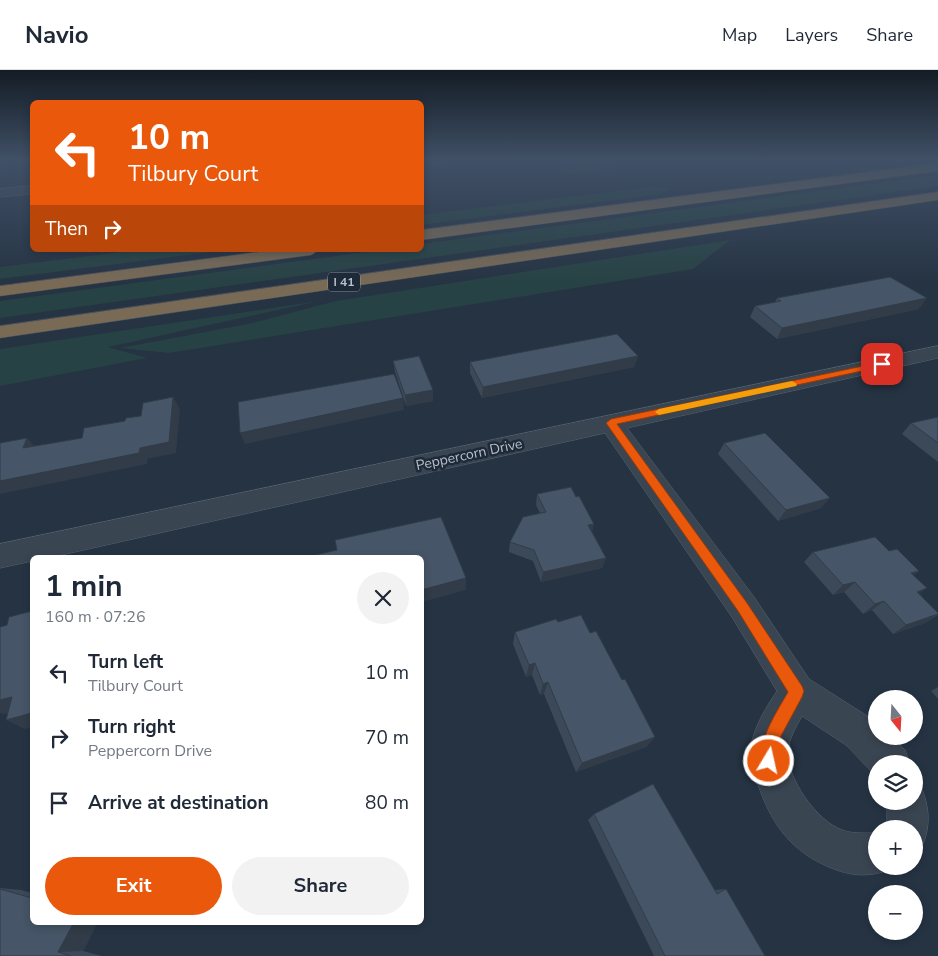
<!DOCTYPE html>
<html lang="en">
<head>
<meta charset="utf-8">
<style>
	body { margin:0; font-family:"Nunito Sans",sans-serif; background:#f2f2f3; color:#1f2937; height:100vh; display:flex; flex-direction:column; font-size:19px; white-space:nowrap }
	* { box-sizing:border-box; margin:0 }
	p { font-size:16px; color:#747a83 }
	.icon { flex:none; width:28px; height:28px; fill:none; stroke:currentColor; stroke-width:2; stroke-linecap:round; stroke-linejoin:round }
	.map { position:relative; flex:1; overflow:hidden }
	.panel { position:absolute; left:30px; top:485px; width:394px; height:370px; display:flex; flex-direction:column; background:#fff; border-radius:8px; box-shadow:0 2px 8px #0003 }
	.panel>* { flex:none }
	.guide { position:absolute; left:30px; top:30px; width:394px; height:152px; border-radius:8px; box-shadow:0 2px 8px #0003; background:#ea580c; color:#fff; overflow:hidden }
	.needle { width:32px; rotate:162deg }
	.buttons { position:absolute; left:868px; top:620px; display:grid; gap:10px }
	.buttons a { display:grid; place-items:center; width:55px; height:55px; border-radius:50%; background:#fff; box-shadow:0 2px 8px #0003; font-size:25px }
	.pin { position:absolute; display:grid; place-items:center; width:42px; height:42px; color:#fff; margin:-21px; border-radius:10px; box-shadow:0 2px 8px #0006 }
	.me { position:absolute; width:55px; margin:-28px; rotate:9deg; stroke-linejoin:round; filter:drop-shadow(0 0 4px #0008) }
	.turn { display:flex; align-items:center; gap:18px; height:105px; padding:0 15px; font-size:22px }
	.turn .icon { width:65px; height:65px; stroke-width:2.5 }
	.turn b { display:block; font-size:35px; line-height:42px }
	.then { display:flex; align-items:center; height:48px; padding:0 15px; background:#0003; gap:10px; font-size:19px }
	.round { display:grid; place-items:center; flex:none; width:52px; height:52px; border-radius:26px; background:#f2f2f3 }
	.headline { display:flex; align-items:center; justify-content:space-between; height:85px; padding:0 15px }
	h1 { font-size:30px; font-weight:700; line-height:38px }
	.button { display:flex; gap:10px; margin-top:auto; padding:10px 15px }
	.button a { flex:1; height:58px; border-radius:30px; background:#ea580c; color:#fff; font-size:20px; font-weight:700; line-height:58px; text-align:center }
	.button a+a { background:#f2f2f3; color:#1f2937 }
	ul { padding:0; list-style:none }
	li { display:flex; align-items:center; gap:15px; height:65px; padding:0 15px }
	li div { flex:1 }
	li b { display:block; font-size:19px }
	li em { font-style:normal }
	header { display:flex; align-items:center; gap:30px; box-sizing:border-box; height:70px; padding:0 25px; background:#fff; border-bottom:1px solid #e0e1e3 }
	header strong { font-size:24px }
	nav { display:flex; gap:28px; margin-inline-start:auto; font-size:18px }
	.map>svg:first-child { display:block }
	.green { fill:#274244 }
	.lines { fill:none; stroke-linecap:round; stroke-linejoin:round }
	.street-casing { stroke:#586370; stroke-width:1 }
	.highway-casing { stroke:#44505d; stroke-width:1 }
	.street { fill:#3a4552; fill-rule:evenodd }
	.highway { fill:#796a56; fill-rule:evenodd }
	.wall { fill:#3c4959 }
	.shaded-wall { fill:#313c48 }
	.building { fill:#465567; stroke:#313c48 }
	.route { fill:#ea580c; stroke:#983908 }
	.slow { fill:#f59e0b }
	.labels { text-anchor:middle; stroke-width:5; stroke-linejoin:round; paint-order:stroke }
	.shield { fill:#1e2a38; stroke:#8993a0; stroke-width:1 }
	.shield-label { font-size:12px; font-weight:bold; fill:#b7c0cc }
	.street-label { font-size:14px; fill:#b7c0cc; stroke:#1e2a38 }
</style>
</head>
<body>
<header>
<strong>Navio</strong>
<nav><a>Map</a><a>Layers</a><a>Share</a></nav>
</header>
<div class="map">
<svg width="938" height="886" viewBox="0 0 938 886">
	<rect width="100%" height="100%" fill="#253343"/>
	<g class="green">
		<path d="M938,105V116L0,248V231L380,180H421V174Z"/>
		<path d="M650,117L670,118L661,124L421,155V145Z"/>
		<path d="M730,170L693,199L169,283L120,278L248,254L336,231Z"/>
		<path d="M138,180H226L0,209V197Z"/>
		<path d="M319,231L108,277L147,288L0,316V279Z"/>
	</g>
	<g class="lines">
		<defs>
			<g id="street">
				<path d="M0,90H12L0,99Z"/>
				<path d="M421,90H449L443,94L421,97Z"/>
				<path d="M32,116V124L0,127V119Z"/>
				<path d="M938,276V288L627,358L754,527L809,609L872,649L876,653V666H890L905,680L910,694H876V706L846,675L802,646C796,657 789,668 788,681C786,708 817,751 842,760C853,764 865,763 876,763V796H892L891,799C869,808 850,806 829,797C793,782 773,756 760,720C755,708 749,696 750,684C751,662 765,639 777,621L732,547L605,363L48,488H32V491L0,498V474Z"/>
				<path d="M914,714L921,717C929,736 931,754 923,774L914,777V759H887V731H914Z"/>
			</g>
			<g id="highway">
				<path d="M938,93V101L421,170V160Z"/>
				<path d="M938,122V130L0,268V256Z"/>
				<path d="M274,180H319L311,185L0,226V216Z"/>
			</g>
		</defs>
		<use href="#street" class="street-casing"/>
		<use href="#highway" class="highway-casing"/>
		<use href="#street" class="street"/>
		<use href="#highway" class="highway"/>
	</g>
	<g class="wall">
		<path d="M555,90H615L614,98L570,103Z"/>
		<path d="M777,228L919,239L777,269L750,247L755,236L775,232Z"/>
		<path d="M638,286L634,297L482,328L470,303V292Z"/>
		<path d="M393,291L433,331L406,336L395,302Z"/>
		<path d="M938,347V392L902,364L911,353Z"/>
		<path d="M724,373L821,438L778,451L718,384Z"/>
		<path d="M537,424L576,427L594,454L592,461L606,488L602,498L541,512L533,491L509,482L510,472L540,443L536,435Z"/>
		<path d="M889,481L919,501L914,505L920,524L938,545L925,553L893,564L872,540L863,544L844,522L833,525L804,492L813,482Z"/>
		<path d="M558,552L590,563L622,610L655,667L646,677L576,702L544,624L540,625L532,605L526,607L513,574L515,562Z"/>
		<path d="M938,617V629L931,621Z"/>
		<path d="M594,744L715,820L726,819L765,886H654L588,750Z"/>
		<path d="M0,818L21,820L32,823V852H89L96,855L83,881L102,886H0Z"/>
	</g>
	<g class="shaded-wall">
		<path d="M605,90H615L614,98L570,103L571,94Z"/>
		<path d="M927,228L919,239L777,269L782,258Z"/>
		<path d="M638,286L634,297L482,328L483,317Z"/>
		<path d="M433,320V331L406,336L405,325Z"/>
		<path d="M173,327L180,339L176,383L147,389V394L0,424V411L140,378Z"/>
		<path d="M403,328L404,340L245,374L240,363Z"/>
		<path d="M27,368L37,379L23,378Z"/>
		<path d="M830,428L821,438L778,451L786,440Z"/>
		<path d="M594,454L591,464L588,455Z"/>
		<path d="M606,488L602,498L541,512L543,502Z"/>
		<path d="M919,501L907,511L911,503Z"/>
		<path d="M466,508V520L422,532L421,520Z"/>
		<path d="M855,512L844,522L833,525L843,515Z"/>
		<path d="M927,518L914,528L917,522Z"/>
		<path d="M884,531L872,540L863,544L875,534Z"/>
		<path d="M938,545L925,553L893,564L906,555Z"/>
		<path d="M535,593L532,605L526,607L529,595Z"/>
		<path d="M548,612L544,624L540,625L543,614Z"/>
		<path d="M12,627L30,637L3,644L0,643V630Z"/>
		<path d="M32,643V657L25,659L6,650Z"/>
		<path d="M655,667L646,677L576,702L582,693Z"/>
		<path d="M67,852H89L96,855L83,881L58,882Z"/>
	</g>
	<g class="building">
		<path d="M567,90H605L571,94Z"/>
		<path d="M890,207L927,228L782,258L755,236L781,231L777,228Z"/>
		<path d="M617,264L638,286L483,317L470,292Z"/>
		<path d="M419,286L433,320L405,325L393,291Z"/>
		<path d="M394,304L403,328L240,363L238,332Z"/>
		<path d="M173,327L169,372L140,378L139,383L0,411V373L27,368L23,378L82,368L84,358L125,351L126,348L141,346L143,333Z"/>
		<path d="M938,347V373L911,353Z"/>
		<path d="M765,363L830,428L786,440L724,373Z"/>
		<path d="M571,417L576,427L579,426L594,454L588,455L606,488L543,502L534,480L510,472L523,447L546,442L537,424Z"/>
		<path d="M441,447L466,508L421,520V488H302L337,480L335,470Z"/>
		<path d="M875,467L889,481L897,479L919,501L911,503L927,518L917,522L938,543V544L906,555L884,531L875,534L855,512L843,515L813,482Z"/>
		<path d="M32,541V643L6,650L12,627L0,630V557L7,555L9,547Z"/>
		<path d="M581,545L590,563L596,561L622,610L625,609L655,667L582,693L548,612L543,614L535,593L529,595L515,562L556,549L558,552Z"/>
		<path d="M653,714L717,824L726,819L765,886H665L594,744Z"/>
		<path d="M0,819L32,828V852H67L73,854L58,882L71,886H0Z"/>
	</g>
	<linearGradient id="sky" x2="0" y2="1"><stop stop-color="#141c25"/><stop offset="0.42" stop-color="#405066"/><stop offset="1" stop-color="#405066" stop-opacity="0"/></linearGradient>
	<rect width="938" height="214" fill="url(#sky)"/>
	<path class="route" d="M882,292L886,294L885,296L617,354L747,533L802,616L804,621L802,627L781,666L774,697L769,699L763,697C754,675 778,640 788,622L738,541L606,353L611,349Z"/>
	<path class="slow" d="M792,311L797,314L796,316L659,345L655,342L659,339Z"/>
	<g class="labels">
		<rect class="shield" x="328" y="202.5" width="32" height="19" rx="4"/>
		<g class="shield-label">
			<text x="344" y="216">I 41</text>
		</g>
		<g class="street-label">
			<text transform="translate(469 384) rotate(-12)" y="5">Peppercorn Drive</text>
		</g>
	</g>
</svg>
<div class="buttons">
<a><svg class="needle" viewBox="-14 -14 28 28"><path d="M0-13l5 13h-10z" fill="#e53935"/><path d="M0 13l5-13h-10z" fill="#747a83"/></svg></a>
<a><svg class="icon" aria-label="layers" viewBox="0 0 24 24"><path d="M12 4l9 5-9 5-9-5zM3 14l9 5 9-5"/></svg></a>
<a>+</a>
<a>−</a>
</div>
<div class="pin" style="left:882px;top:294px;background:#d93025"><svg class="icon" aria-label="arrive" viewBox="0 0 24 24"><path d="M6 21V4h12l-3 4 3 4H6"/></svg></div>
<svg class="me" style="left:769px;top:691px" viewBox="-20 -20 40 40"><circle r="17" fill="#ea580c" stroke="#fff" stroke-width="3"/><path d="M0-11L8 9 0 5-8 9z" fill="#fff"/></svg>
<div class="guide">
<div class="turn"><svg class="icon" aria-label="left" viewBox="0 0 24 24"><path d="M17 20v-9H6M10 6l-5 5 5 5"/></svg><div><b>10 m</b>Tilbury Court</div></div>
<div class="then">Then<svg class="icon" aria-label="right" viewBox="0 0 24 24"><path d="M7 20v-9h11M14 6l5 5-5 5"/></svg></div>
</div>
<section class="panel">
<div class="headline"><div><h1>1 min</h1><p>160 m · 07:26</p></div><a class="round"><svg class="icon" aria-label="close" viewBox="0 0 24 24"><path d="M6 6l12 12M18 6L6 18"/></svg></a></div>
<ul>
<li><svg class="icon" aria-label="left" viewBox="0 0 24 24"><path d="M17 20v-9H6M10 6l-5 5 5 5"/></svg><div><b>Turn left</b><p>Tilbury Court</p></div><em>10 m</em></li>
<li><svg class="icon" aria-label="right" viewBox="0 0 24 24"><path d="M7 20v-9h11M14 6l5 5-5 5"/></svg><div><b>Turn right</b><p>Peppercorn Drive</p></div><em>70 m</em></li>
<li><svg class="icon" aria-label="arrive" viewBox="0 0 24 24"><path d="M6 21V4h12l-3 4 3 4H6"/></svg><div><b>Arrive at destination</b></div><em>80 m</em></li>
</ul>
<div class="button"><a>Exit</a><a>Share</a></div>
</section>
</div>
</body>
</html>
